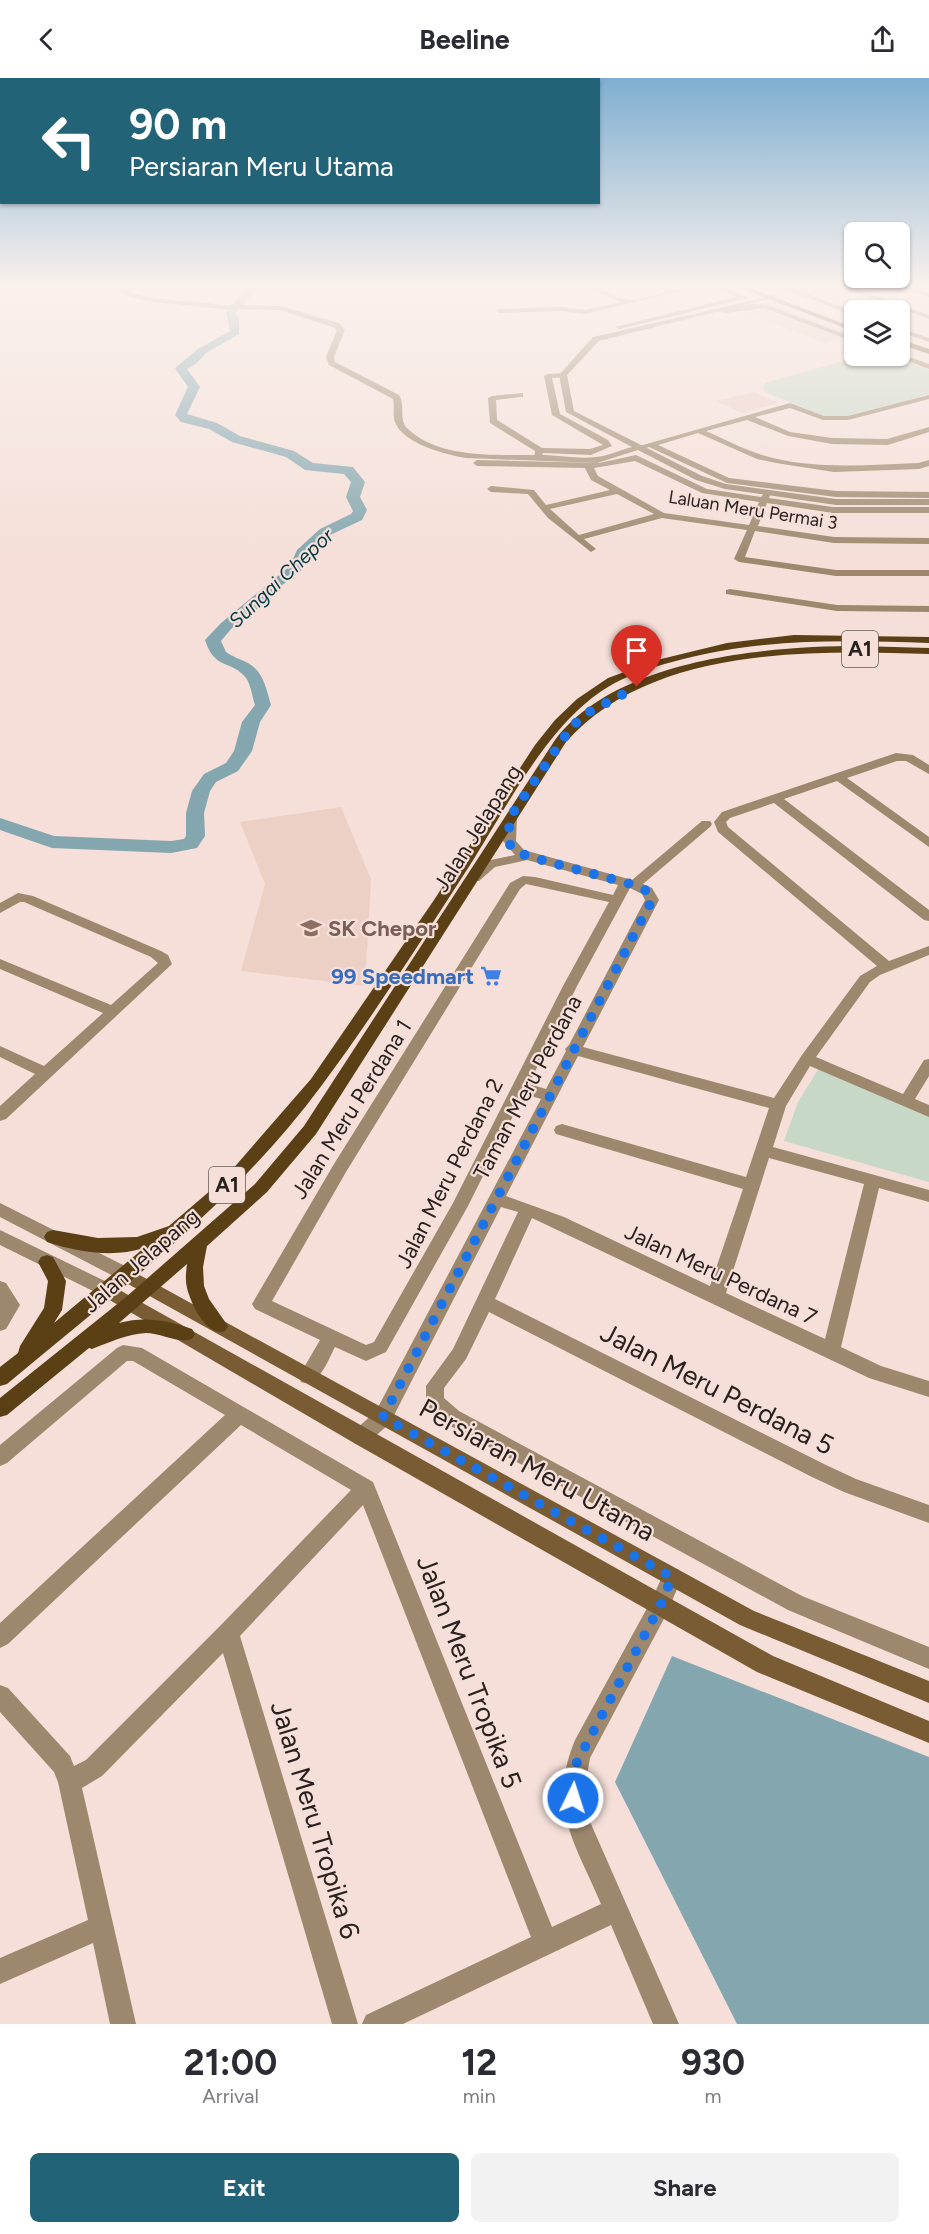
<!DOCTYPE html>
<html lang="en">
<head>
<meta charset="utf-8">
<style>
	body { margin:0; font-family:Figtree,sans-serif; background:#f2f2f3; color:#2b2b33; height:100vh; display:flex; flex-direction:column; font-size:22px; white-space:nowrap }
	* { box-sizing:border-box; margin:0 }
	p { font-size:20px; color:#7c7c81 }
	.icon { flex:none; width:33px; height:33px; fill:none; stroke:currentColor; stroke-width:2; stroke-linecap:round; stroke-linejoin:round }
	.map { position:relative; height:1946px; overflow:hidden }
	.details { display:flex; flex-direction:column; background:#fff; flex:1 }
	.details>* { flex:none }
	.guide { position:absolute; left:0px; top:0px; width:600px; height:126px; box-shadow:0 2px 4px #0004; background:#236378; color:#fff; overflow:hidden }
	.controls { position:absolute; left:844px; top:144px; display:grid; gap:12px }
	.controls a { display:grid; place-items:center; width:66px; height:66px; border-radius:9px; background:#fff; box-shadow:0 2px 4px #0004; font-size:30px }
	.pin { position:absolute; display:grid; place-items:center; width:51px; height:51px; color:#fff; margin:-62px -26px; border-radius:50% 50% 50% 0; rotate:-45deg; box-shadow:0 0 6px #0007 }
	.pin .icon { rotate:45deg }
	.me { position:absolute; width:66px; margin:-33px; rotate:4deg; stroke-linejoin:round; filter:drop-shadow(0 0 4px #0008) }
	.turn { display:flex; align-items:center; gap:21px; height:126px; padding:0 30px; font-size:27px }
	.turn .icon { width:78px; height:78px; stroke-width:2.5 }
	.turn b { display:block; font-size:42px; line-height:51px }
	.eta { display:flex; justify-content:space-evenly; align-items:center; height:102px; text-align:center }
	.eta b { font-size:36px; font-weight:700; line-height:42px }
	.button { display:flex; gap:12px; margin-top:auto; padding:12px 30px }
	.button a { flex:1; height:69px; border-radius:9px; background:#236378; color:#fff; font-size:24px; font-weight:700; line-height:69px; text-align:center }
	.button a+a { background:#f2f2f3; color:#2b2b33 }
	header { display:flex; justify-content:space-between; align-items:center; height:78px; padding:0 30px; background:#fff; font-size:27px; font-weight:700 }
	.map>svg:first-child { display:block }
	.built { fill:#ecd0c5 }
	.green { fill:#c7d8c6 }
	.water { fill:#83a6af }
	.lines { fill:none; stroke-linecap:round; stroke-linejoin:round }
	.river { fill:#83a6af; fill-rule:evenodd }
	.minor { fill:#9d886e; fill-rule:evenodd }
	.tertiary { fill:#9d886e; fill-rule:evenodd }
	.secondary { fill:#7a5c34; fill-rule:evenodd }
	.primary { fill:#5b3f15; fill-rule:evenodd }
	.route { stroke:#1a73e8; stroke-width:10; stroke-dasharray:0 18 }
	.labels { text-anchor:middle; stroke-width:4.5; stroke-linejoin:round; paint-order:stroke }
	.far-street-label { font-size:18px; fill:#29211e; stroke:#f5dfd8 }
	.far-water-label { font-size:20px; font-style:italic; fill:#003a45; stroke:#f5dfd8 }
	.shield { fill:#f5dfd8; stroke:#665a56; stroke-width:1.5 }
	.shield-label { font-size:21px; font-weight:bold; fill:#29211e }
	.street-label { font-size:22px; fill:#29211e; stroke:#f5dfd8 }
	.education-label { font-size:22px; font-weight:bold; fill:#785e54; stroke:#f5dfd8; text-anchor:start }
	.shop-label { font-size:22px; font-weight:bold; fill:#366cbe; stroke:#f5dfd8; text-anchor:end }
	.near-street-label { font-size:27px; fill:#29211e; stroke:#f5dfd8 }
</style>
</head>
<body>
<header><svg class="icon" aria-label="back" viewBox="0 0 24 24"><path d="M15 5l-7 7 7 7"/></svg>Beeline<svg class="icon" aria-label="share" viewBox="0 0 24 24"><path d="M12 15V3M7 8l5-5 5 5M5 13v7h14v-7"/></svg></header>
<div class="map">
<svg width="929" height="1946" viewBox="0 0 929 1946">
	<rect width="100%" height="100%" fill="#f5dfd8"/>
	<g class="built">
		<path d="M765,224L854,257L824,265L736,231Z"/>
		<path d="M755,314L779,325L743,335L716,323Z"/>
		<path d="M341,729L371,801L365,908L241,893L265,806L240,744Z"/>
	</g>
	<g class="green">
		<path d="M861,278H891L929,292V316L855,338L827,339L767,315L763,311L765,305L771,303Z"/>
		<path d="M821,987L929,1036V1104L784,1063L798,1024Z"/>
	</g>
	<path class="water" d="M672,1578L929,1679V1946H737L615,1704Z"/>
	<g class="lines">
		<path class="river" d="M247,210H258L236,234L239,242V256L206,275L197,285L187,291L200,309L187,336L217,345L240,358L294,373L313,385L353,389L365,404L360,419L367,432L362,442L330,457L308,477L301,493L274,513L260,529L231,551L221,563L226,574C233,579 240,581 248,585C264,594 266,611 271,627L260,644L252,673L238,693L216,704L210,713L204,735L205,758L197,770L171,775L52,770L0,752V740L54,758L171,763L184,761L186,758V735L192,713L204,696L226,685L234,673L242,644L255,627C252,618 251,607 246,600C231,581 215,593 205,562L221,545L290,488L297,472L320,451L351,436L353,433L346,419L351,404L344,396L305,392L286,379L232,364L209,351L181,344L175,337L188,309L175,290L198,271L230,253L226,234Z"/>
		<g class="minor">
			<path d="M589,210C603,210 617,222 630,222C651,221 671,210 692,210L586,236L562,233L499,235L496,233L499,231L562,229L586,232L621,224Z"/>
			<path d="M717,210H726L748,220L619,251L615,249L736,219Z"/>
			<path d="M782,210H792L855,234V238Z"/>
			<path d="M844,210H854L929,237V241Z"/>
			<path d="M905,210H915L929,215V219Z"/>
			<path d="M752,226L767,227L855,260V264L764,230L726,235L710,232Z"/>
			<path d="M900,250L929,260V264L900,254Z"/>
			<path d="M901,276L929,286V291L894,278Z"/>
			<path d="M566,295V299L552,300L560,336L608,362L612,368L591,377L543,375L540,382H534L535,373L490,345L488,320L492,318L523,315V319H520L496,322L497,342L542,370L590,371L603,367L552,337L544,298L548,296Z"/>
			<path d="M929,317V321L848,342H823L790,330L755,339L790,354L832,360L887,361L929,349V354L888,367L832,366L788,358L747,342L706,353C724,361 743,371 762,377C810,392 868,387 918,385L929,382V388L919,391L834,394L776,385L757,381L698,355L658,367L729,400L836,413L929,414V420L836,419L727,405L649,369L640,372L636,369L790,325L824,338H848Z"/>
			<path d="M636,377L707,411L761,419L767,412L771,415L769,420L833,429H929V435H833L767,425L758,448L834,459L929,460V466L834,465L755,453L745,479L836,492H929V498H836L739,484L734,481L747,452L662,440L584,461L596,471L591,474L548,440L528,416L491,414L487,411L491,408L534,412L546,427L610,412L591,402L585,390L477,388L473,385L477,382L599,385ZM635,383L702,415L759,424L749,447L664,435L598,398L594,390ZM617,416L654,436L579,457L550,431Z"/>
			<path d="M730,511L837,527L929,528V534L837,533L726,516V512Z"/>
			<path d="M896,675L913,677L929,687V696L906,683H897L847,700L929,759V769L837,703L784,721L929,832V843L924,842L774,725L730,740L726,744L728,749L889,883L929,868V877L880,897L870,904L816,979L903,1016L924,982L929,981V998L915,1021L929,1027V1039L810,988L786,1028L773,1069L929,1112V1124L879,1110L841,1269L881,1288L929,1303V1319L869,1300L532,1140L495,1221L826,1387L856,1401L929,1427V1445L844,1414L812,1399L489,1234L466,1281L444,1310V1320L459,1333L802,1518L929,1569V1591L788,1532L445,1345L428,1329L426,1323V1308L453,1271L518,1134L501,1129L390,1345L368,1365L361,1368L354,1365L351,1359L354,1353L376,1333L541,1021L524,1016L468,1128L386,1274L366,1283L335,1269C328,1282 319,1310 301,1304L299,1298L320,1262L255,1231L252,1226L334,1086L510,805L523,798L535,799L613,817L618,807L527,782L495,789L479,803H469L467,800L469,797L486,783L515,777L503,763L507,736L511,735L517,739L516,763L524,772L632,802L702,743H710L712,746L710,749L643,806L652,810L659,822L583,969L774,1020L802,977L860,898L877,888L718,754L714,744L722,734ZM526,806L609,824L563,908L453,1125L374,1264L366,1267L272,1223L346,1094L520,811ZM630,810L642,816L645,822L569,967L565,971L566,973L546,1011L529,1006L577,908ZM578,978L769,1030L746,1099L562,1046L556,1048L554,1052L556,1056L743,1111L710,1208L564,1139L506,1118ZM769,1080L864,1106L825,1261L726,1215Z"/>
			<path d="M18,815L33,818L161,873L168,877L172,886L6,1041L0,1043V1028L35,996L0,979V968L44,988L103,935L0,891V881L111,927L158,885L151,879L24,824H20L0,835V825Z"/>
			<path d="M0,1203L6,1205L20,1227L6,1251L0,1253Z"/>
			<path d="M123,1267L142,1270L373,1404L552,1849L601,1826C575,1764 547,1730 575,1662L652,1521L665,1492L672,1489L679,1492L682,1499L667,1535L590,1680L585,1709L586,1728L591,1746L679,1946H653L611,1847L403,1946H362L366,1937L531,1859L363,1427L240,1558L358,1946H332L223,1575L102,1698L82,1710L136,1946H110L93,1865L0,1906V1880L88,1842L58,1704L54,1694L0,1634V1607L8,1610L70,1678L74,1688L86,1682L220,1548L351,1412L241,1347L8,1566L0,1570V1545L225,1337L133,1283H127L7,1385L0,1388V1367L117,1270Z"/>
		</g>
		<g class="tertiary">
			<path d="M115,210H123L134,216L154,220L224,227L280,228L339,245L345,252L334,279L335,284L399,317C406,328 398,342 408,351C442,383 503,376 546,377C562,378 580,381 596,379C608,378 620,372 632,369L566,334L559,297L593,259L776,217V219L599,263L567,297L574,333L702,398L726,406L836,421H929V427H836L725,411L696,402L638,372L597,385L466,380C446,377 402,365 395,344C392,337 395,328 393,321L329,287L326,279L337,252L333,249L280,232L224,231L154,224L130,219Z"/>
			<path d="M0,1125L131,1191L134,1196L131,1201L125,1203L119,1201L0,1139Z"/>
			<path d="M0,1152L113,1207L116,1212L113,1217L107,1219L101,1217L0,1167Z"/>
		</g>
		<g class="secondary">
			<path d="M740,210H750L855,250V254Z"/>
			<path d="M900,261L929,271V276L900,266Z"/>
			<path d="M125,1189L754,1533L929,1603V1625L740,1547L119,1201L116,1196L119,1191Z"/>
			<path d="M107,1205L773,1578L929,1643V1665L757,1594L354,1365L101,1217L98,1212L101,1207Z"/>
		</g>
		<g class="primary">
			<path d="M794,557L929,559V565C842,562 756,560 672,584C650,590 627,597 608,609C548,645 507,729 470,787C423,860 374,937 322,1007C236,1124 117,1214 7,1306L0,1308V1289L18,1275L20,1268L44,1230L48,1203L38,1184L41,1179L47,1177L53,1179L66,1203L62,1232L54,1245L144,1170C113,1180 77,1174 47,1164L44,1159L47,1154L53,1152L98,1160L137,1159L169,1148L225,1100L311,1001L434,822L535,667L555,642L577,621L608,600L657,582L727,565Z"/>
			<path d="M859,568L929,570V576C812,572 651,568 566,664L316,1056L267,1114L207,1168L203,1189L204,1208L209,1221L228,1248L225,1253C207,1260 191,1226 187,1210C185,1202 186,1194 187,1186L119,1245C145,1238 167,1242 192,1251L195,1256L192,1261C179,1266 161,1255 146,1255C127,1256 110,1264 92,1271L89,1270L7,1337L0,1339V1320L126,1219L255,1106L304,1048L555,662C616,581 766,568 859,568Z"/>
		</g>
	</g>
	<linearGradient id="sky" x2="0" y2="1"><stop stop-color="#7faed1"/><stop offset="0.43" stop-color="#faf1ed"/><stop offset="1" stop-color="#faf1ed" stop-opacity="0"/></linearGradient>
	<rect width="929" height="483" fill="url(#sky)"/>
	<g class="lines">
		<path class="route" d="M573,1720L572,1708L577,1684L660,1528L672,1499L383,1339L652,822L647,813L634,807L527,778L514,772L508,764L510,739L572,648L589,634L637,609"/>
	</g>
	<defs>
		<symbol id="school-bare" viewBox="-9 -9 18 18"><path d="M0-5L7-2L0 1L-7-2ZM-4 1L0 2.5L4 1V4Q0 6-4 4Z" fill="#8d6e63" stroke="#f5dfd8" stroke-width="2.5" paint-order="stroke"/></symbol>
		<symbol id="supermarket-bare" viewBox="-9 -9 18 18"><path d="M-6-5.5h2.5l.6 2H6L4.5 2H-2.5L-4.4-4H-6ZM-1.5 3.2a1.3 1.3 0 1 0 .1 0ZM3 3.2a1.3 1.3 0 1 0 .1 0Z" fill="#3f7fe0" stroke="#f5dfd8" stroke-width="2.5" paint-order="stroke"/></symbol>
	</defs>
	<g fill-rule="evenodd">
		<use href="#school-bare" x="296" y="835" width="30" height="30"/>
		<use href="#supermarket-bare" x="476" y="883" width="30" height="30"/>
	</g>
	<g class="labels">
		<g class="far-street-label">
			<text transform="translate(753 432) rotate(9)" y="6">Laluan Meru Permai 3</text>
		</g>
		<g class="far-water-label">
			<text transform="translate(281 500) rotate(-43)" y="7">Sungai Chepor</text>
		</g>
		<g class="shield">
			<rect x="842" y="553" width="36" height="36" rx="4.5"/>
			<rect x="209" y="1089" width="36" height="36" rx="4.5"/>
		</g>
		<g class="shield-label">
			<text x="860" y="578">A1</text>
			<text x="227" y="1114">A1</text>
		</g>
		<g class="street-label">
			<text transform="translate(477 750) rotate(-58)" y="8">Jalan Jelapang</text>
			<text transform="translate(527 1009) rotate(-62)" y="8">Taman Meru Perdana</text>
			<text transform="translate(351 1031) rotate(-58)" y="8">Jalan Meru Perdana 1</text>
			<text transform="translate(449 1095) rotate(-63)" y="8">Jalan Meru Perdana 2</text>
			<text transform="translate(141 1182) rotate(-41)" y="8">Jalan Jelapang</text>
			<text transform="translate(721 1196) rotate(25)" y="8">Jalan Meru Perdana 7</text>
		</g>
		<g class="education-label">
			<text x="328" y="858">SK Chepor</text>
		</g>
		<g class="shop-label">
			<text x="474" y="906">99 Speedmart</text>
		</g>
		<g class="near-street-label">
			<text transform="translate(717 1311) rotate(27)" y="9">Jalan Meru Perdana 5</text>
			<text transform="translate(537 1392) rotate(29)" y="9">Persiaran Meru Utama</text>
			<text transform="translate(469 1594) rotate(69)" y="9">Jalan Meru Tropika 5</text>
			<text transform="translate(315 1742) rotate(73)" y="9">Jalan Meru Tropika 6</text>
		</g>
	</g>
</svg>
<div class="controls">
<a><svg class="icon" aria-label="search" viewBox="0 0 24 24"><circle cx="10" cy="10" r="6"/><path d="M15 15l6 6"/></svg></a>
<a><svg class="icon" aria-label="layers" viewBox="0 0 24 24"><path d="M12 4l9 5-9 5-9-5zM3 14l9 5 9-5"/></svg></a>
</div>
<div class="pin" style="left:637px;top:609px;background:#d93025"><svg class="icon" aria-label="arrive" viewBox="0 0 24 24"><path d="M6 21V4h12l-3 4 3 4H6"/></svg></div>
<svg class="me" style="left:573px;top:1720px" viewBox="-20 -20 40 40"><circle r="17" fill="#1a73e8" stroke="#fff" stroke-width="3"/><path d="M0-11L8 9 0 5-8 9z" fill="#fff"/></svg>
<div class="guide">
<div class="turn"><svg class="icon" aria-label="left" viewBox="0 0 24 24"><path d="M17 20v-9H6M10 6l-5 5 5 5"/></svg><div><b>90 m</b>Persiaran Meru Utama</div></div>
</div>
</div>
<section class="details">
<div class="eta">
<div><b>21:00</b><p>Arrival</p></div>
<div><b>12</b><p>min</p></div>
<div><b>930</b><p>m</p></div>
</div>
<div class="button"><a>Exit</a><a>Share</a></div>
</section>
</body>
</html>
